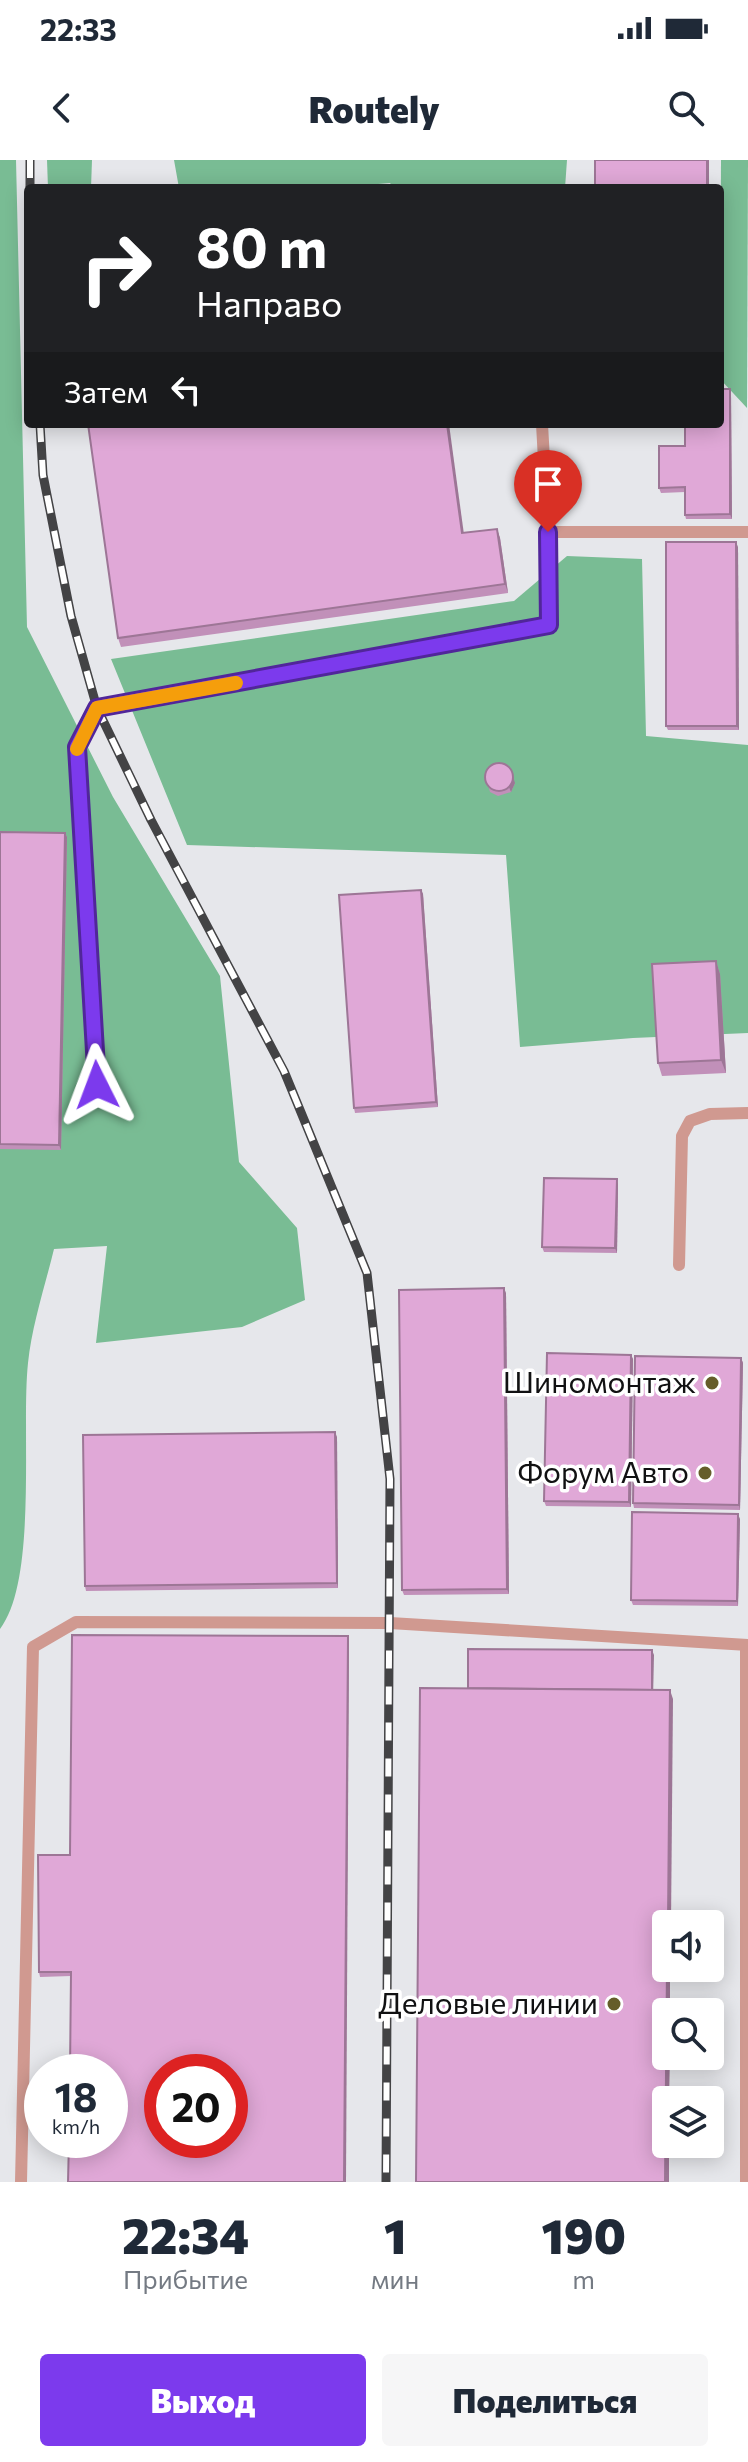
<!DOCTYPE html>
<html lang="ru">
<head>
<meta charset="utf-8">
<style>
	body { margin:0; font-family:Commissioner,sans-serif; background:#f6f6f7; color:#1f2937; height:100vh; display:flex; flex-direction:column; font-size:30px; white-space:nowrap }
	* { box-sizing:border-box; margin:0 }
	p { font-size:26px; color:#747a83 }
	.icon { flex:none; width:44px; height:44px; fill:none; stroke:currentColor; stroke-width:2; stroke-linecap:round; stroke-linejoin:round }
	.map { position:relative; height:2022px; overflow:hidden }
	.sheet { display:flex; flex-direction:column; background:#fff; flex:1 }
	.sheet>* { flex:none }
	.top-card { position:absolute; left:24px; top:24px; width:700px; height:244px; border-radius:8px; box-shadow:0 4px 20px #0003; background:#202124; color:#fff; overflow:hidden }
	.fabs { position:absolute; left:652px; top:1750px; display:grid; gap:16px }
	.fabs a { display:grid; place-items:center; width:72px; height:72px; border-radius:8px; background:#fff; box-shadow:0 4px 20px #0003; font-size:40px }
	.speed { position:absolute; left:24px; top:1894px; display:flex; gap:16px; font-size:40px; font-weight:700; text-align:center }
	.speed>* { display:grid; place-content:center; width:104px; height:104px; border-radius:50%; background:#fff; box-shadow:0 4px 20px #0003; line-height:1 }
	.speed small { font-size:20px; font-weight:400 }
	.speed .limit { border:12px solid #d22; background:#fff; color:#111 }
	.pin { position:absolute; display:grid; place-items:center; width:68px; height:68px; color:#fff; margin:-82px -34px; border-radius:50% 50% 50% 0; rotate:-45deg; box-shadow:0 0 8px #0007 }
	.pin .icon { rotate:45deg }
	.me { position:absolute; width:88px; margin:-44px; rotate:357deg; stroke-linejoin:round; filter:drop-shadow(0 0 6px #0008) }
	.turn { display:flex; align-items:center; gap:28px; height:168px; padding:0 40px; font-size:36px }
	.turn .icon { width:104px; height:104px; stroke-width:2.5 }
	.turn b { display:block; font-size:56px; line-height:68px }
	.then { display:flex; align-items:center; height:76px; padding:0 40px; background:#0003; gap:16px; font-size:30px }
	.eta { display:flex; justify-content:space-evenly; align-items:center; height:136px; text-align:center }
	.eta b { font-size:48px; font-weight:800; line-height:56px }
	.button { display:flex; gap:16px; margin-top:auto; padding:16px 40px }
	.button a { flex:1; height:92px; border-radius:8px; background:#7c3aed; color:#fff; font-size:32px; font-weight:800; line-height:92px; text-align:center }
	.button a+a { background:#f6f6f7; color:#1f2937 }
	.status { display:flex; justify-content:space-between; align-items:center; height:56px; padding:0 40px; background:#fff; direction:ltr }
	.status svg { height:22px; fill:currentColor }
	header { display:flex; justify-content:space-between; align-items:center; height:104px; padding:0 40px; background:#fff; font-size:36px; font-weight:800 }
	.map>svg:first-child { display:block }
	.forest { fill:#79bc94 }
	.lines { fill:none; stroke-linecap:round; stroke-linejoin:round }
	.lane { stroke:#d09990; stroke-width:12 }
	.rail-casing { stroke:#434345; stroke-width:9 }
	.rail { stroke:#fff; stroke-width:6; stroke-dasharray:18; stroke-linecap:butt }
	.wall { fill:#c190b9 }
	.shaded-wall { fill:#9d7696 }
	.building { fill:#e0a8d7; stroke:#9d7696; stroke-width:2; fill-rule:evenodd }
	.route-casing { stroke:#51269a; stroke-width:20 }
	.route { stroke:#7c3aed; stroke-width:14 }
	.slow { stroke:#f59e0b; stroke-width:14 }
	.poi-dot { fill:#655d29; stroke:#fff; stroke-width:3 }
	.labels { text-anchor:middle; stroke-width:7; stroke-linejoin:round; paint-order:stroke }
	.poi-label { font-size:30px; fill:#111112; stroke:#fff; text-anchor:end }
</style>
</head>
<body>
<div class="status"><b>22:33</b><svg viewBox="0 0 49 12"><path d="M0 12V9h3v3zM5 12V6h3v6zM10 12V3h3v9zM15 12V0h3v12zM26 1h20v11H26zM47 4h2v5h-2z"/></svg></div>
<header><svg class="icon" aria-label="back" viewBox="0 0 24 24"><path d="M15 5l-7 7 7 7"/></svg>Routely<svg class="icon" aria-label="search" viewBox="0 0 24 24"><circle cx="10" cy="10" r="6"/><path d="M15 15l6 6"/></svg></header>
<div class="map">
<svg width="748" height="2022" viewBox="0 0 748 2022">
	<rect width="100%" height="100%" fill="#e6e7eb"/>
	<g class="forest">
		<path d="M0,0H16L27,467L113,637L220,816L239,1002L297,1068L305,1140L242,1167L96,1183L107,1086L54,1089C45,1126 32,1165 28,1203C21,1269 38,1419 0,1469Z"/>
		<path d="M47,0H92L91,28H48Z"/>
		<path d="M174,0H567L565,28H394L390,23L331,28H179Z"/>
		<path d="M721,0H748L747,248L720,219Z"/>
		<path d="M567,396L642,399L646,576L748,585V873L633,878L520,887L506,695L187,685L111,499L514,441Z"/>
	</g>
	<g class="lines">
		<g class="lane">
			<path d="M542,264L548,372H748"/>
			<path d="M97,925L77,587L97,548L549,465L548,372"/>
			<path d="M679,1105L682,976L690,961L710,954L748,953"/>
			<path d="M746,1487V2022"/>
			<path d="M21,2022L33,1487L76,1462L390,1463L748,1485"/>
		</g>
		<defs>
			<g id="rail">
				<path d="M30,0V28"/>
				<path d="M40,264L43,315L71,456L97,548L151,660L284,911L367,1113L390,1319L386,2022"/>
			</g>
		</defs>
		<use href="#rail" class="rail-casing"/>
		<use href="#rail" class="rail"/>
	</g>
	<g class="wall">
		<path d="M731,234L732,359H686L685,355V332L661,333L659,328Z"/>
		<path d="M497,369L500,378L508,433L121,487L118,478L464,373Z"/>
		<path d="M738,387L739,570H668L666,566Z"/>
		<path d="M485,614L515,623L511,632L498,636L490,632Z"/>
		<path d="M0,672L65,673L67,677L61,990L0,989Z"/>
		<path d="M421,730L423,734L438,947L355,953L354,948Z"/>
		<path d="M716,801L720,814L726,913L662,916L658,903Z"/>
		<path d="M618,1024L617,1093L544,1092L542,1087Z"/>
		<path d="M506,1133L509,1434L404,1435L402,1430Z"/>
		<path d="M631,1195L633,1199L631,1347L546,1346L544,1341Z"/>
		<path d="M741,1198L743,1203L740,1350L634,1348L633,1343Z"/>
		<path d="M337,1277L338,1428L86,1431L85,1426Z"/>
		<path d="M740,1359L738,1446L633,1445L631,1440Z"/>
		<path d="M349,1481L71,1816L40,1817L39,1812L70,1695Z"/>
	</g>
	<g class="shaded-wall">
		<rect x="707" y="0" width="2" height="28"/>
		<path d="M730,229L731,234L732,359L730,354Z"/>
		<path d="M447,264H449L465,382L462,373Z"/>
		<path d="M497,369L500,378L508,433L505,424Z"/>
		<path d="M736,382L738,387L739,570L737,566Z"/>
		<path d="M511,610L515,623L511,632L509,627Z"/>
		<path d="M65,673L67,677L61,990L59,985Z"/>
		<path d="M421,730L423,734L438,947L436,942Z"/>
		<path d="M716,801L720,814L726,913L721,900Z"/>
		<path d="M617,1019L618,1024L617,1093L615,1088Z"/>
		<path d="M504,1128L506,1133L509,1434L507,1429Z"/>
		<path d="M631,1195L633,1199L631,1347L629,1342Z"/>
		<path d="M741,1198L743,1203L740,1350L739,1345Z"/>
		<path d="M335,1272L337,1277L338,1428L337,1423Z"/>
		<path d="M738,1354L740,1359L738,1446L737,1441Z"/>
		<path d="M348,1476L349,1481L346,2022H344Z"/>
		<path d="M652,1490L654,1495L653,1539L651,1535Z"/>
		<path d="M670,1530L673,1539L671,1764H668Z"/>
		<rect x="667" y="1808" width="3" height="44"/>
		<path d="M666,1896H670L669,1940H666V1984H669V2022H665Z"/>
	</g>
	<g class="building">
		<rect x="595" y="0" width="112" height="28"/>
		<path d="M720,229H730V354L685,355V327L659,328V286H685V264H720Z"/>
		<path d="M88,264H447L462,373L497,369L505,424L118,478Z"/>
		<path d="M666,382H736L737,566H666Z"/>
		<circle cx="499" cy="617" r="14"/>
		<path d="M0,672L65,673L59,985L0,984Z"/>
		<path d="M421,730L436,942L354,948L339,735Z"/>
		<path d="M716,801L721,900L658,903L652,804Z"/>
		<path d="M544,1018L617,1019L615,1088L542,1087Z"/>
		<path d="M504,1128L507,1429L402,1430L399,1130Z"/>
		<path d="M547,1193L631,1195L629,1342L544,1341Z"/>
		<path d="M635,1196L741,1198L739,1345L633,1343Z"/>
		<path d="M335,1272L337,1423L85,1426L83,1275Z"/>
		<path d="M632,1352L738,1354L737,1441L631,1440Z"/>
		<path d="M72,1475L348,1476L344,2022H68L69,1980H110V1912H70L71,1812H39L38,1695H70ZM162,1912H230V1980H162Z"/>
		<path d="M468,1489L652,1490V1530L468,1528Z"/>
		<path d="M420,1528L670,1530L668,1764H666V1808H667L665,2022H416Z"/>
	</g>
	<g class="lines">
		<defs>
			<path id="route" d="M97,925L77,587L97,548L549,465L548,372"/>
		</defs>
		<use href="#route" class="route-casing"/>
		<use href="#route" class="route"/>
		<path class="slow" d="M77,589L97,548L236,523"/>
	</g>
	<g class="poi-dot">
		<circle cx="712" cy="1223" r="8"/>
		<circle cx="705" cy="1313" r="8"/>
		<circle cx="614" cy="1844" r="8"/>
	</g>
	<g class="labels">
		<g class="poi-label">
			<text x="696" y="1233">Шиномонтаж</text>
			<text x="689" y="1323">Форум Авто</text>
			<text x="598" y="1854">Деловые линии</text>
		</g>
	</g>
</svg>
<div class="fabs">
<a><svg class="icon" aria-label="sound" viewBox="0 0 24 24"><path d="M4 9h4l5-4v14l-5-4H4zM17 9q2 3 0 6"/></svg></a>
<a><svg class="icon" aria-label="search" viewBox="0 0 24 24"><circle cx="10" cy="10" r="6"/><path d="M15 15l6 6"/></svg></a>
<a><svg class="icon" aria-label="layers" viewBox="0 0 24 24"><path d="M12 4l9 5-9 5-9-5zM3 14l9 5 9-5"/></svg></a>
</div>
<div class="speed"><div>18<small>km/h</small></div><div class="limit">20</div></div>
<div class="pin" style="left:548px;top:372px;background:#d93025"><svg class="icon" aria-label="arrive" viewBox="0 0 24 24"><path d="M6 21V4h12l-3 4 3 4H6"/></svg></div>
<svg class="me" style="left:97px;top:925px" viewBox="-20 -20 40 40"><path d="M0-17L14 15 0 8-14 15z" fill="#7c3aed" stroke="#fff" stroke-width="4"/></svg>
<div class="top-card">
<div class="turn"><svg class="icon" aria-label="right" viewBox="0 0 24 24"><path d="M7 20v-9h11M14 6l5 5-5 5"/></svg><div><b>80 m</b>Направо</div></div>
<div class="then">Затем<svg class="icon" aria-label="left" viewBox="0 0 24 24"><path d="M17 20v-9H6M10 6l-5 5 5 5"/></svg></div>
</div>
</div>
<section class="sheet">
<div class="eta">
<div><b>22:34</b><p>Прибытие</p></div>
<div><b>1</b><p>мин</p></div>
<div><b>190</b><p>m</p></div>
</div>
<div class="button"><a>Выход</a><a>Поделиться</a></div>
</section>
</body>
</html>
